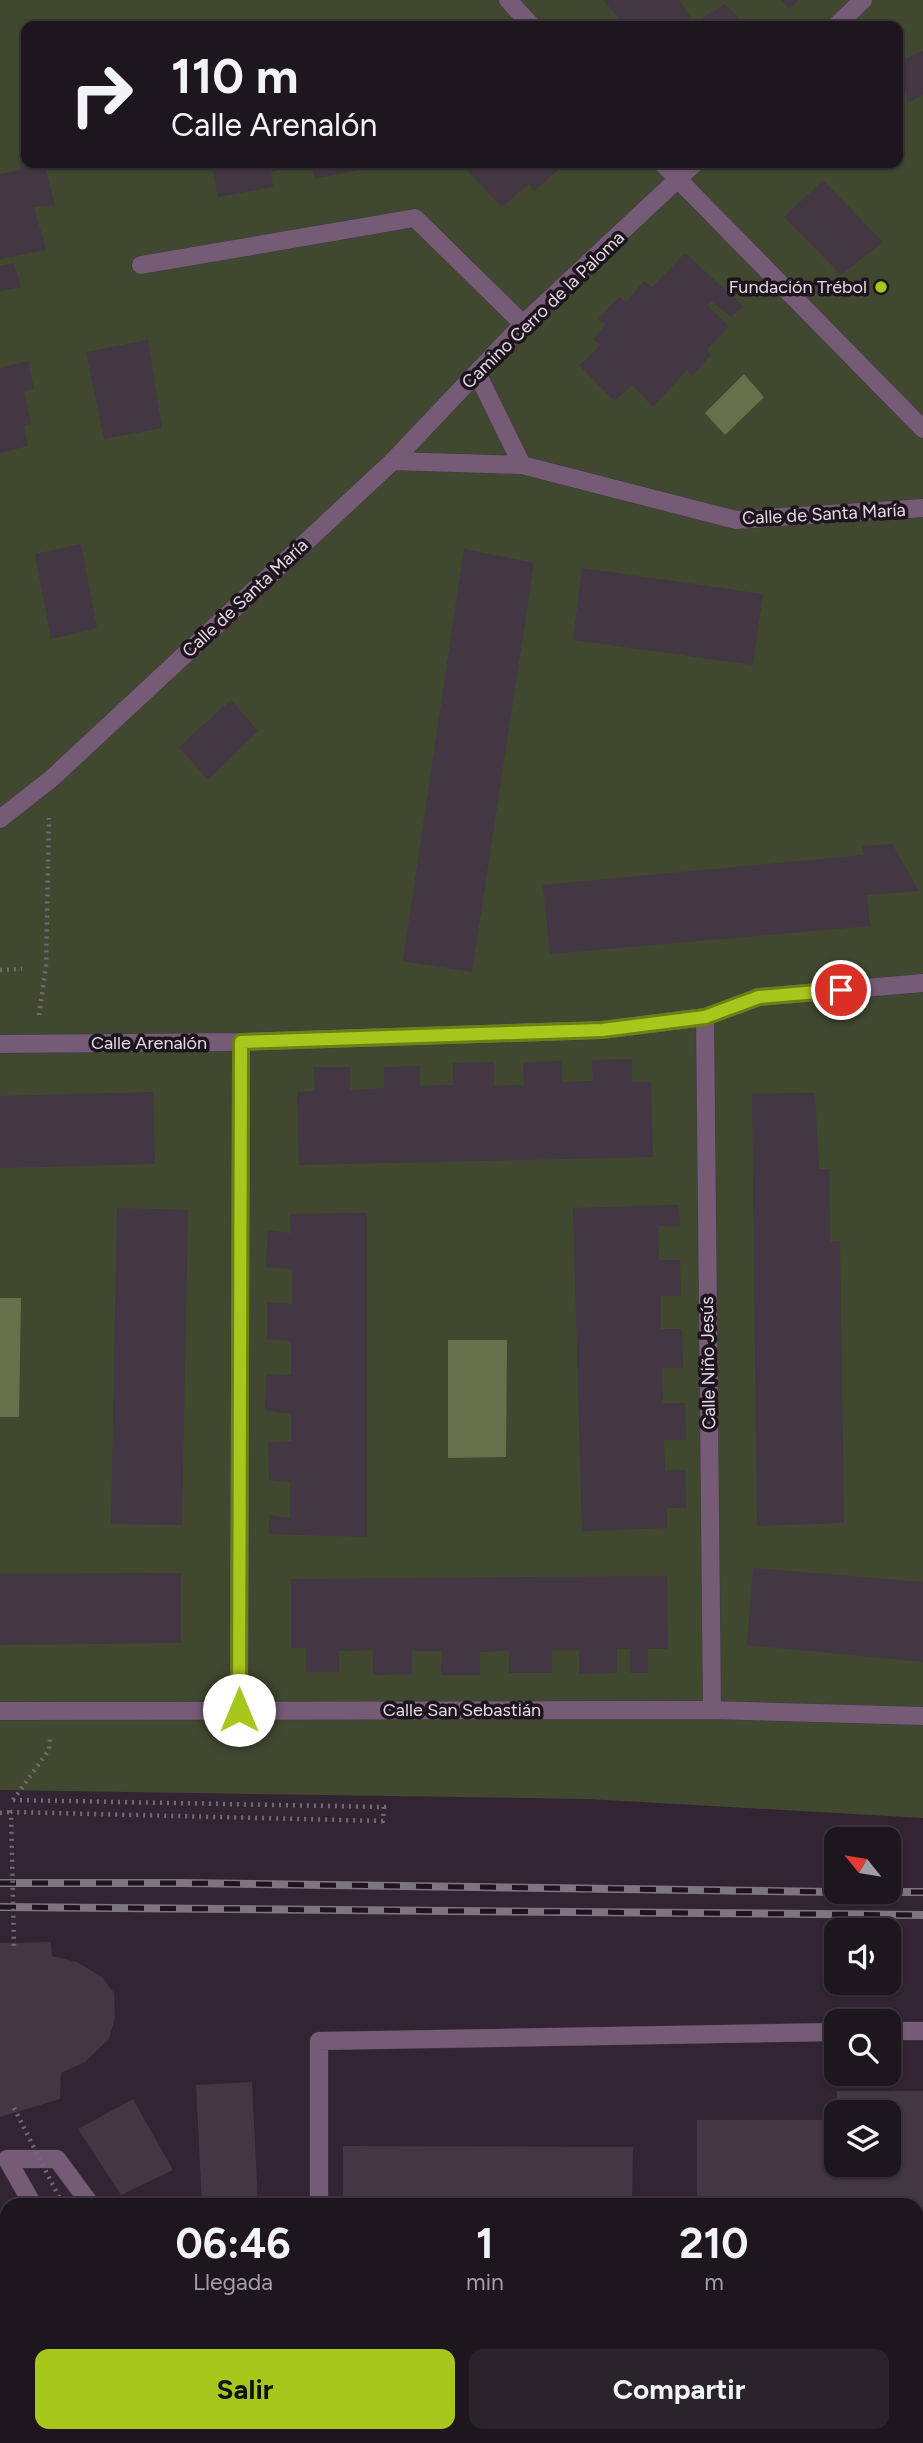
<!DOCTYPE html>
<html lang="es">
<head>
<meta charset="utf-8">
<style>
	body { margin:0; font-family:Figtree,sans-serif; background:#2a232b; color:#f1f3f6; height:100vh; display:flex; flex-direction:column; font-size:26px; white-space:nowrap }
	* { box-sizing:border-box; margin:0 }
	p { font-size:23px; color:#a09fa4 }
	.icon { flex:none; width:38px; height:38px; fill:none; stroke:currentColor; stroke-width:2; stroke-linecap:round; stroke-linejoin:round }
	.map { position:relative; flex:1; overflow:hidden }
	.drawer { position:absolute; left:0px; top:2198px; width:924px; height:245px; display:flex; flex-direction:column; background:#1d161e; border-radius:21px 21px 0 0; box-shadow:0 2px 5px #0004,0 0 0 2px #3b353c }
	.drawer>* { flex:none }
	.guide { position:absolute; left:21px; top:21px; width:882px; height:147px; border-radius:14px; box-shadow:0 2px 5px #0004,0 0 0 2px #3b353c; background:#1d161e; color:#f1f3f6; overflow:hidden }
	.needle { width:46px; rotate:300deg }
	.fabs { position:absolute; left:824px; top:1827px; display:grid; gap:14px }
	.fabs a { display:grid; place-items:center; width:77px; height:77px; border-radius:14px; background:#1d161e; box-shadow:0 2px 5px #0004,0 0 0 2px #3b353c; font-size:35px }
	.pin { position:absolute; display:grid; place-items:center; width:60px; height:60px; color:#fff; margin:-30px; border:4px solid #fff; border-radius:50%; box-shadow:0 2px 7px #0007 }
	.me { position:absolute; width:77px; margin:-38px; rotate:0deg; stroke-linejoin:round; filter:drop-shadow(0 0 5px #0008) }
	.turn { display:flex; align-items:center; gap:24px; height:147px; padding:0 35px; font-size:32px }
	.turn .icon { width:91px; height:91px; stroke-width:2.5 }
	.turn b { display:block; font-size:49px; line-height:60px }
	.eta { display:flex; justify-content:space-evenly; align-items:center; height:119px; text-align:center }
	.eta b { font-size:42px; font-weight:700; line-height:49px }
	.button { display:flex; gap:14px; margin-top:auto; padding:14px 35px }
	.button a { flex:1; height:80px; border-radius:14px; background:#a8c71d; color:#111; font-size:28px; font-weight:700; line-height:80px; text-align:center }
	.button a+a { background:#2a232b; color:#f1f3f6 }
	.map>svg:first-child { display:block }
	.built { fill:#322433; fill-rule:evenodd }
	.green { fill:#414830; fill-rule:evenodd }
	.water { fill:#66704a }
	.building { fill:#423742 }
	.lines { fill:none; stroke-linecap:round; stroke-linejoin:round }
	.lane-casing { stroke:#413942; stroke-width:19 }
	.street-casing { stroke:#413942; stroke-width:19 }
	.highway-casing { stroke:#413942; stroke-width:23 }
	.path { stroke:#736b74; stroke-width:4.5; stroke-dasharray:2 5; stroke-linecap:butt }
	.lane { stroke:#755b75; stroke-width:18 }
	.street { stroke:#755b75; stroke-width:18 }
	.highway { stroke:#eba9ed; stroke-width:21 }
	.rail-casing { stroke:#7e767e; stroke-width:8 }
	.rail { stroke:#1e141e; stroke-width:5; stroke-dasharray:16; stroke-linecap:butt }
	.path-bridge { stroke:#736b74; stroke-width:4.5; stroke-dasharray:2 5; stroke-linecap:butt }
	.route-casing { stroke:#6d8113; stroke-width:18 }
	.route { stroke:#a8c71d; stroke-width:12 }
	.poi-dot { fill:#a8c71d; stroke:#1e141e; stroke-width:2.5 }
	.labels { text-anchor:middle; stroke-width:7; stroke-linejoin:round; paint-order:stroke }
	.poi-label { font-size:18px; fill:#e3dce3; stroke:#1e141e; text-anchor:end }
	.street-label { font-size:18px; fill:#e3dce3; stroke:#1e141e }
</style>
</head>
<body>
<div class="map">
<svg width="923" height="2443" viewBox="0 0 923 2443">
	<rect width="100%" height="100%" fill="#271e28"/>
	<path class="built" d="M0,1725L923,1799V2362L917,2363V2205H7V2272L0,2271ZM836,1839H889V1892H836ZM836,1930H889V1983H836ZM836,2021H889V2074H836ZM836,2112H889V2165H836Z"/>
	<path class="green" d="M0,0H923V1818L588,1799L0,1790ZM26,26H898V163H26Z"/>
	<g class="water">
		<path d="M744,374L764,397L725,435L705,413Z"/>
		<path d="M0,1298H21L19,1417H0Z"/>
		<path d="M448,1340H507L506,1457L448,1458Z"/>
	</g>
	<g class="building">
		<path d="M603,0H679L695,23L725,4L746,26H682L675,19L668,26H626Z"/>
		<path d="M780,0H799L790,9Z"/>
		<path d="M923,51V95L908,102L903,80L898,82V62Z"/>
		<path d="M20,162L44,163L55,205L34,207L46,250L0,259V174L20,170Z"/>
		<path d="M211,163H307V164L271,172L273,187L218,197Z"/>
		<path d="M312,163H368L369,168L314,179Z"/>
		<path d="M460,163H566L534,191L529,184L502,207Z"/>
		<path d="M823,180L883,242L841,275L784,217Z"/>
		<path d="M685,253L743,306L731,317L711,301L707,305L729,326L707,350L711,355L692,376L687,370L653,407L632,385L614,401L579,365L601,345L593,339L606,324L598,319L619,297L626,302L644,281L652,287Z"/>
		<path d="M14,263L21,287L0,291V266Z"/>
		<path d="M148,340L162,428L104,439L86,352Z"/>
		<path d="M28,361L34,389L24,391L31,423L24,426L28,446L0,453V368Z"/>
		<path d="M81,544L97,628L51,639L35,554Z"/>
		<path d="M464,549L534,563L472,972L403,961Z"/>
		<path d="M582,568L763,594L753,665L573,640Z"/>
		<path d="M231,700L258,731L208,780L179,747Z"/>
		<path d="M892,844L919,891L867,895L870,926L550,954L543,885L864,855L862,846Z"/>
		<path d="M632,1059V1082H651L653,1157L299,1165L297,1092L315,1091L314,1067H350V1090L384,1088V1067L420,1066V1086L453,1085V1063L494,1062V1086L524,1085L523,1063L562,1061V1082L593,1081L592,1060Z"/>
		<path d="M153,1092L155,1164L0,1168V1096Z"/>
		<path d="M815,1093L819,1169H829L830,1242L840,1241L844,1523L757,1526L752,1094Z"/>
		<path d="M679,1205L680,1226H658L659,1260H680L681,1296H661V1329H682L683,1368H662L663,1403H685L686,1440H664L665,1470H685L686,1508H667V1528L582,1531L573,1208Z"/>
		<path d="M117,1208L188,1210L182,1525L111,1524Z"/>
		<path d="M367,1213V1537L269,1534V1515L290,1518V1482L269,1480L268,1443L291,1441V1414L265,1410L266,1374L291,1375V1341L267,1339V1302L292,1304V1269L266,1267L268,1230L291,1233L290,1214Z"/>
		<path d="M753,1568L923,1582V1662L747,1645Z"/>
		<path d="M181,1573V1643L0,1645V1574Z"/>
		<path d="M667,1576L668,1649H648V1673H630V1649H617V1673L579,1674V1650H552V1673H509V1651L480,1652V1675H441L442,1651H412V1674L373,1675V1650L339,1651V1672H306V1648H291V1579Z"/>
		<path d="M51,1942L52,1956L77,1962L102,1977L114,1993L115,2018L109,2039L85,2062L61,2073L60,2099L0,2117V1943Z"/>
		<path d="M252,2082L258,2205H202L196,2085Z"/>
		<path d="M837,2091H923V2213H917V2205H697V2120H836V2165H889V2112H837Z"/>
		<path d="M133,2099L173,2170L121,2195L78,2129Z"/>
		<path d="M343,2146L633,2147L632,2205H343Z"/>
	</g>
	<g class="lines">
		<defs>
			<g id="lane">
				<path d="M889,2031H923"/>
				<path d="M319,2205V2041L836,2032"/>
				<path d="M917,2326L923,2325"/>
			</g>
			<g id="street">
				<path d="M508,0L532,26"/>
				<path d="M836,26L863,0"/>
				<path d="M662,163L923,429"/>
				<path d="M141,265L415,218L523,324"/>
				<path d="M477,373L522,465"/>
				<path d="M393,461L523,324L695,163"/>
				<path d="M0,819L51,779L393,461L522,465L736,520L923,508"/>
				<path d="M705,1017L712,1710"/>
				<path d="M0,1044L241,1042L602,1030L705,1017L759,997L923,983"/>
				<path d="M239,1710L241,1042"/>
				<path d="M0,1711L712,1710L923,1716"/>
				<path d="M33,2205L7,2159H57L91,2205"/>
				<path d="M917,2389L923,2388"/>
			</g>
			<g id="highway">
				<path d="M0,2348L7,2350"/>
				<path d="M0,2403L7,2405"/>
				<path d="M118,2436L144,2443"/>
				<path d="M347,2436L384,2443"/>
			</g>
		</defs>
		<use href="#lane" class="lane-casing"/>
		<use href="#street" class="street-casing"/>
		<use href="#highway" class="highway-casing"/>
		<g class="path">
			<path d="M0,970L22,969"/>
			<path d="M39,1015L46,966L49,818"/>
			<path d="M13,1800L49,1750L50,1739"/>
			<path d="M0,1813L11,1812"/>
			<path d="M0,2235L7,2238"/>
			<path d="M0,2270L7,2271"/>
			<path d="M187,2436L191,2443"/>
		</g>
		<use href="#lane" class="lane"/>
		<use href="#street" class="street"/>
		<use href="#highway" class="highway"/>
		<defs>
			<g id="rail">
				<path d="M0,1883H181L836,1892"/>
				<path d="M847,1892H923"/>
				<path d="M0,1907L923,1915"/>
			</g>
		</defs>
		<use href="#rail" class="rail-casing"/>
		<use href="#rail" class="rail"/>
		<g class="path-bridge">
			<path d="M13,1800L384,1807L383,1821L11,1812L14,1946"/>
			<path d="M14,2108L63,2205"/>
		</g>
	</g>
	<g class="lines">
		<defs>
			<path id="route" d="M239,1710L241,1042L602,1030L705,1017L759,997L841,990"/>
		</defs>
		<use href="#route" class="route-casing"/>
		<use href="#route" class="route"/>
	</g>
	<circle class="poi-dot" cx="881" cy="287" r="7"/>
	<g class="labels">
		<g class="poi-label">
			<text x="867" y="293">Fundación Trébol</text>
		</g>
		<g class="street-label">
			<text transform="translate(543 310) rotate(-44)" y="6">Camino Cerro de la Paloma</text>
			<text transform="translate(824 514) rotate(-3)" y="6">Calle de Santa María</text>
			<text transform="translate(245 598) rotate(-43)" y="6">Calle de Santa María</text>
			<text x="149" y="1049">Calle Arenalón</text>
			<text transform="translate(708 1363) rotate(-91)" y="6">Calle Niño Jesús</text>
			<text x="462" y="1716">Calle San Sebastián</text>
		</g>
	</g>
</svg>
<div class="fabs">
<a><svg class="needle" viewBox="-14 -14 28 28"><path d="M0-13l5 13h-10z" fill="#e53935"/><path d="M0 13l5-13h-10z" fill="#a09fa4"/></svg></a>
<a><svg class="icon" aria-label="sound" viewBox="0 0 24 24"><path d="M4 9h4l5-4v14l-5-4H4zM17 9q2 3 0 6"/></svg></a>
<a><svg class="icon" aria-label="search" viewBox="0 0 24 24"><circle cx="10" cy="10" r="6"/><path d="M15 15l6 6"/></svg></a>
<a><svg class="icon" aria-label="layers" viewBox="0 0 24 24"><path d="M12 4l9 5-9 5-9-5zM3 14l9 5 9-5"/></svg></a>
</div>
<div class="pin" style="left:841px;top:990px;background:#d93025"><svg class="icon" aria-label="arrive" viewBox="0 0 24 24"><path d="M6 21V4h12l-3 4 3 4H6"/></svg></div>
<svg class="me" style="left:239px;top:1710px" viewBox="-20 -20 40 40"><circle r="19" fill="#fff"/><path d="M0-13L10 11 0 6-10 11z" fill="#a8c71d"/></svg>
<div class="guide">
<div class="turn"><svg class="icon" aria-label="right" viewBox="0 0 24 24"><path d="M7 20v-9h11M14 6l5 5-5 5"/></svg><div><b>110 m</b>Calle Arenalón</div></div>
</div>
<section class="drawer">
<div class="eta">
<div><b>06:46</b><p>Llegada</p></div>
<div><b>1</b><p>min</p></div>
<div><b>210</b><p>m</p></div>
</div>
<div class="button"><a>Salir</a><a>Compartir</a></div>
</section>
</div>
</body>
</html>
